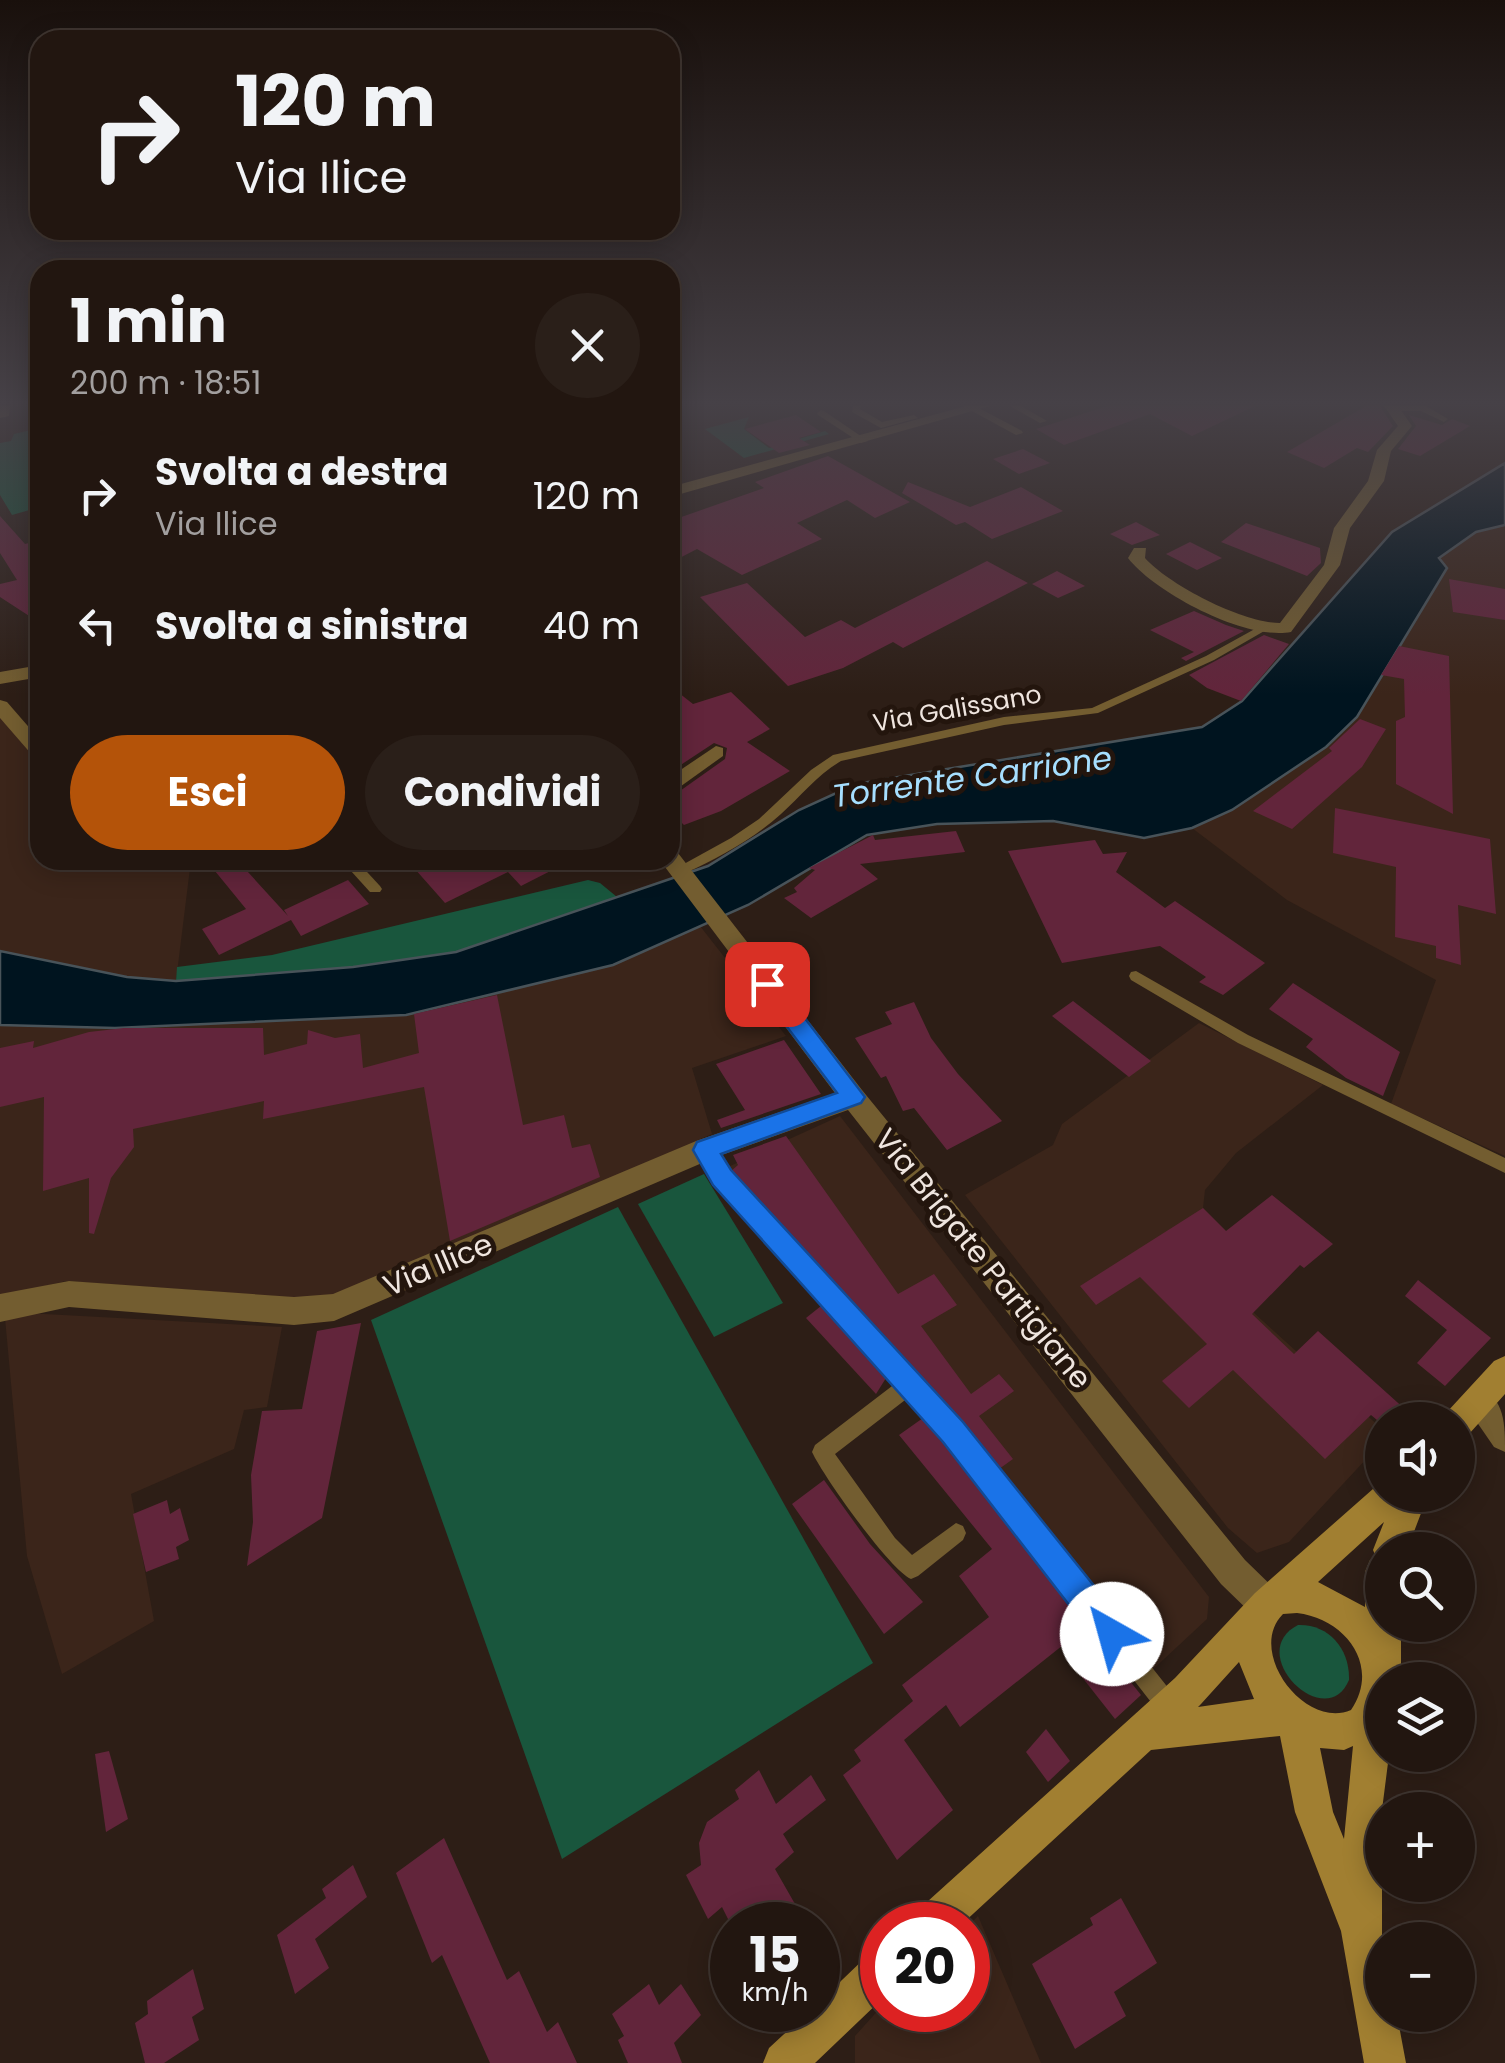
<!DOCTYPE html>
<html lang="it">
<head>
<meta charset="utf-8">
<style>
	body { margin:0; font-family:Poppins,sans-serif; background:#2a1f19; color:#f1f3f6; height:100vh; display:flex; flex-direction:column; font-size:38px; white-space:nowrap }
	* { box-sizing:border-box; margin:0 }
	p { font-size:32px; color:#a29f9f }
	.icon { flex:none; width:55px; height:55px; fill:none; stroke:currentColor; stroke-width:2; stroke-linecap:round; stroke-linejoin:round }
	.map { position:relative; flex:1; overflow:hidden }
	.drawer { position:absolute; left:30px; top:260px; width:650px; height:610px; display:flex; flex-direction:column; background:#221610; border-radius:30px; box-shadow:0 5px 25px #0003,0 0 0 2px #3f3530 }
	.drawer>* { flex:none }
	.banner { position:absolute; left:30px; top:30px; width:650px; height:210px; border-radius:30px; box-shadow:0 5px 25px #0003,0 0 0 2px #3f3530; background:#221610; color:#f1f3f6; overflow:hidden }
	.fabs { position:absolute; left:1365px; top:1402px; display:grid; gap:20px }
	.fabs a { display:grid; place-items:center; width:110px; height:110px; border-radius:50%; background:#221610; box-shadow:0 5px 25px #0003,0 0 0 2px #3f3530; font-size:50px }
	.speed { position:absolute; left:710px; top:1902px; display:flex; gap:20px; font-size:50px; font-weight:700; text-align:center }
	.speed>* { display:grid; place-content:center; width:130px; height:130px; border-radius:50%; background:#221610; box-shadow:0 5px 25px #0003,0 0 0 2px #3f3530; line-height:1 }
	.speed small { font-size:25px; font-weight:400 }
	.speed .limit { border:15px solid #d22; background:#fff; color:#111 }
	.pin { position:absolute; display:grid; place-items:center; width:85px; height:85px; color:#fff; margin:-42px; border-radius:20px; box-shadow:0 5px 15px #0006 }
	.me { position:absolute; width:110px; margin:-55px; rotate:322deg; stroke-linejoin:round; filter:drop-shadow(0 0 8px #0008) }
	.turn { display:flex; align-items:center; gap:35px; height:210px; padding:0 40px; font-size:45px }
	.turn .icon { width:130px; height:130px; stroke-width:2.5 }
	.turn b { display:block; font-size:70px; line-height:85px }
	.round { display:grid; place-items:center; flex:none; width:105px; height:105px; border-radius:52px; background:#2a1f19 }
	.summary { display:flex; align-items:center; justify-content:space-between; height:170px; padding:0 40px }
	h1 { font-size:60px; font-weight:700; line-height:75px }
	.action { display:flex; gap:20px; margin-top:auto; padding:20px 40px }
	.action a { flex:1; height:115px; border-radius:60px; background:#b45309; color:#fff; font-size:40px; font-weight:700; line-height:115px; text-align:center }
	.action a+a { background:#2a1f19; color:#f1f3f6 }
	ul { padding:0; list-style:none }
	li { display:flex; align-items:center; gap:30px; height:130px; padding:0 40px }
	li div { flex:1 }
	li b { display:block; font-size:38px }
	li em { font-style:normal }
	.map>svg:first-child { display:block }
	.built { fill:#3b251a }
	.green { fill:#19563d }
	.water { fill:#00141f; stroke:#485359; stroke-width:2.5 }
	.building { fill:#62253b }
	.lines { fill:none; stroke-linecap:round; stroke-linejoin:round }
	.lane { fill:#735d30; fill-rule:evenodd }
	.street { fill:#735d30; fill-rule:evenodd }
	.secondary { fill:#a17f31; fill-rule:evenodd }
	.route { fill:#1a73e8; stroke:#114b97; stroke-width:2.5 }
	.labels { text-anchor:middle; stroke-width:10; stroke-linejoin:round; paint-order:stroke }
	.far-street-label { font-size:25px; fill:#efe5df; stroke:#23150d }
	.street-label { font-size:30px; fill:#efe5df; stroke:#23150d }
	.water-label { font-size:32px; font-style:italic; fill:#a6dfff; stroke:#23150d }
</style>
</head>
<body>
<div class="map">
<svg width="1505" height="2063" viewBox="0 0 1505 2063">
	<rect width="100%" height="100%" fill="#2d1e16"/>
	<g class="built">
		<path d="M1505,525V1156L1391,1104L1436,980L1287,900L1192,828L1232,810L1327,747L1357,717L1439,582L1438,558L1476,532Z"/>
		<path d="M0,713L40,753V860H191L176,981L127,977L0,951Z"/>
		<path d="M700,926L786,1036L692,1068L712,1134L347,1293L301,1298L66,1281L0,1297V1025L115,1028L406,1015L613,965Z"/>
		<path d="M1199,1023L1323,1085L1236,1153L1205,1190L1203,1208L1226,1231L1253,1312L1382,1429V1442L1289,1542L1257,1553L1228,1528L965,1195L1053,1145L1062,1124Z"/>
		<path d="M840,1116L1209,1597L1207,1619L1148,1674L717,1172Z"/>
		<path d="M26,1313L282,1327L267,1407L244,1410L234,1449L131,1494L154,1621L62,1674L27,1556L5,1318Z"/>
		<path d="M978,1916L1041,2063H855V2036L882,2006V2010H968V1926Z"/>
	</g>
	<g class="green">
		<path d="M749,417L744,429L769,448L825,431L829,434L744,458L705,429Z"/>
		<path d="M40,428L36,446L40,507L12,515L0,495V443L11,441L14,434Z"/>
		<path d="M588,880L600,883L617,897L456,952L353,967L176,981L177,967L272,955Z"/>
		<path d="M704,1174L783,1303L714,1337L638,1204Z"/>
		<path d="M618,1207L873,1663L562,1859L371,1320Z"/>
		<path d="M1298,1625C1329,1624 1350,1649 1349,1680C1326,1735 1243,1653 1298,1625Z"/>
	</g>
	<path class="water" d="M1505,463V525L1476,532L1439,558L1447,568L1357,717L1326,747L1232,810L1192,828L1144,838L1053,821L937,824L867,835L748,905L613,965L406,1015L115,1028L0,1025V951L127,977L176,981L353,967L456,952L708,866L799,810L856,784L1202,727L1242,701L1392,532Z"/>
	<g class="building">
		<path d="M1107,406H1255L1192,436L1150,414L1064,445L1036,429Z"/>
		<path d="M1366,406H1380L1393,426L1368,452L1357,448L1324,468L1287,452Z"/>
		<path d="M796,415L821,432L799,438L810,445L779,453L745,429Z"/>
		<path d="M1409,415L1442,425L1452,419L1470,426L1420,456L1398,449L1416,426Z"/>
		<path d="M1023,449L1050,463L1019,474L993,459Z"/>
		<path d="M828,456L910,502L875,518L847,500L797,523L822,539L742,575L697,549L670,563V521L764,488L755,482Z"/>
		<path d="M908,482L970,507L1021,487L1063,511L992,539L965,522L956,525L902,493Z"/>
		<path d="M0,516L25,544L40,540V623L0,597V584L17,580L0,553Z"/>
		<path d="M1136,522L1160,535L1132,545L1110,534Z"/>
		<path d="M1246,523L1320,548L1321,563L1307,576L1221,542Z"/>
		<path d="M1190,542L1222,558L1197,570L1166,554Z"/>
		<path d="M987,561L1028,583L903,648L893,642L843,668L788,686L700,597L747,583L805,637L841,620L855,628Z"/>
		<path d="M1057,571L1085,586L1058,598L1032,584Z"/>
		<path d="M1449,579L1505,589V620L1453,612Z"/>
		<path d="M1194,611L1226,625L1244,631L1186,661L1181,658L1194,652L1150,630Z"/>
		<path d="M1264,635L1289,644L1241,701L1207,688L1189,675Z"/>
		<path d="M1399,646L1449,656L1453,814L1396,784V721L1405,717L1404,679L1381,675Z"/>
		<path d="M670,686L693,704L731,692L770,729L747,742L790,771L721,811L684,825L670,811V798L725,759L727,748L714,743L670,772Z"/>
		<path d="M1360,719L1386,729L1362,767L1292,829L1253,811L1332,751L1329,748Z"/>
		<path d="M1335,808L1490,839L1496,914L1458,905L1461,965L1436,958V946L1395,937L1396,867L1333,853Z"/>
		<path d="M956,831L965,852L860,864L878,879L811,918L784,898L797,892L794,888L815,870L809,868L873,835L875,840Z"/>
		<path d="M1095,840L1103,854L1127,852L1116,872L1165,908L1175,901L1265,963L1223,995L1199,982L1206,977L1160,946L1062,963L1008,851Z"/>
		<path d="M206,860H237L288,916L284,910L348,880L369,904L301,936L291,920L219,955L202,929L246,909Z"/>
		<path d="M407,860H572L521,886L508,872L445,903Z"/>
		<path d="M1293,983L1400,1052L1383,1096L1346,1078L1306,1047L1313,1039L1269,1009Z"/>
		<path d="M497,995L523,1125L564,1115L572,1148L590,1144L600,1177L450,1241L424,1087L263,1119L264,1101L133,1129L134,1147L111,1178L94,1234L89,1233V1178L43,1191L44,1097L0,1107V1048L34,1041L33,1048L89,1032L124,1028H263L264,1055L307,1044L308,1030L335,1038L360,1034L363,1068L419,1053L414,1014Z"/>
		<path d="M1073,1001L1151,1061L1129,1077L1052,1016Z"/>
		<path d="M914,1002L931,1038L958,1074L1002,1121L947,1150L914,1108L903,1111L886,1076L881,1078L855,1038L892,1024L885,1012Z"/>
		<path d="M784,1040L821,1094L721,1128L717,1120L745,1110L716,1064Z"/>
		<path d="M786,1136L898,1294L934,1274L957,1305L921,1326L971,1394L999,1374L1014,1391L979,1416L1013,1459L999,1469L963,1422L731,1171L738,1165L733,1155Z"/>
		<path d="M1272,1195L1333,1244L1304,1268L1300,1265L1252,1314L1294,1354L1318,1331L1417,1420H1377L1371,1415L1325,1459L1233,1370L1189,1408L1162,1381L1207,1344L1140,1277L1096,1305L1080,1286L1203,1208L1226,1231Z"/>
		<path d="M1418,1280L1491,1338L1445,1386L1417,1363L1447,1330L1405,1296Z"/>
		<path d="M821,1306L886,1378L876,1394L806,1318Z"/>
		<path d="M361,1323L322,1518L247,1566L253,1522L251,1475L262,1411L302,1409L317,1331Z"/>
		<path d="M923,1418L1087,1626L960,1727L946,1705L904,1740L953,1810L897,1860L843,1775L861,1761L854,1750L913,1701L902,1685L989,1617L959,1576L992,1549L899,1435Z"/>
		<path d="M824,1480L870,1544L923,1602L884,1634L792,1504Z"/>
		<path d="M167,1500L170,1514L180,1508L189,1540L176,1547L179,1559L146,1572L133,1514Z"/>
		<path d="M1102,1646L1141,1695L1115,1719L1078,1672Z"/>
		<path d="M1046,1729L1070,1761L1048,1782L1026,1752Z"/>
		<path d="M109,1751L128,1819L106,1832L95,1754Z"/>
		<path d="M759,1770L776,1804L811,1775L826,1800L783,1834L794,1852L775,1869L807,1925H731L722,1907L708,1919L686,1875L701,1865L699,1843L707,1822L739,1799L735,1790Z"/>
		<path d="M444,1838L507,1980L519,1971L547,2032L558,2022L577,2063H490L442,1955L432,1963L396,1873Z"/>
		<path d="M353,1865L367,1897L315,1939L329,1968L295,1994L277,1935L326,1898L322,1889Z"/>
		<path d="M1121,1898L1157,1963L1114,1992L1126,2016L1075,2049L1032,1964L1093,1925L1090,1918Z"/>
		<path d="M193,1969L204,2009L192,2017L199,2040L164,2063H145L135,2023L148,2014L147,2001Z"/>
		<path d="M649,1984L659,2005L681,1984L701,2015L674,2043L682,2063H628L618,2040L624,2036L612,2014Z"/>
	</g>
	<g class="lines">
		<g class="lane">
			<path d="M853,406H861L860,409L882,422L914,415L918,418L881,428L852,412Z"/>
			<path d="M975,406L1022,431L1023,433L1016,435L972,411V407Z"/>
			<path d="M1010,406H1021L1047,421L1040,423Z"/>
			<path d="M1390,406H1426L1448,419L1444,422L1421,411H1393L1390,410Z"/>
			<path d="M821,410L824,411L868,441L861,443L818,415L817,413Z"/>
			<path d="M1262,625L1266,626V630L1214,660L1098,713L1004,725L841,761C817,775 801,796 781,814C753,839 719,858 685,873L680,875L673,870L731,838L759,819L811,770L833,755L1004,717L1092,708L1206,656Z"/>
			<path d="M341,860H356L380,886L382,889L380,892H370Z"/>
			<path d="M1136,971L1248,1035L1505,1158V1173L1238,1043L1131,980L1129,976L1131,972Z"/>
			<path d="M706,1142L712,1144L728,1173L960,1425L1177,1699L1180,1707L1177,1715L1169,1718L1161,1715L946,1439L909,1397L835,1454L895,1538L912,1555L956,1523L963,1526L966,1533L963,1540L918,1576L911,1579C890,1570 823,1476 812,1452L815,1445L896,1383L716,1183L698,1149L700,1144Z"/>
		</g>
		<g class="street">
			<path d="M0,406H10L9,416L0,418Z"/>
			<path d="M966,406H990L670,497V487Z"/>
			<path d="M1384,406H1398L1412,426L1391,451L1384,481L1350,528L1340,565L1291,632C1247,641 1155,593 1128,558L1134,548H1146L1145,558C1169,585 1243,623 1280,623L1324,565L1334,528L1368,481L1377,450L1398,426Z"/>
			<path d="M40,665V677L0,684V672Z"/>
			<path d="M0,700L7,702L40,740V758L33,756L0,718Z"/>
			<path d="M716,746L723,748V756L670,794V777Z"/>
			<path d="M670,851L678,853L862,1090L1245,1560L1279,1593L1284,1605L1279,1617L1267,1622L1255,1617L1221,1584L848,1110L716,1157L334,1321L294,1325L69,1307L0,1322V1294L69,1281L294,1297L333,1294L696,1141L835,1093L662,863L660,860H670Z"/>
			<path d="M1479,1387C1505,1399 1505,1424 1505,1452L1494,1447L1463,1402L1468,1391Z"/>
		</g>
		<g class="secondary">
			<path d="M1505,1356V1394L1469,1434L1458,1438V1420H1443L1447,1412L1494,1361Z"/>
			<path d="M1382,1481V1495H1428L1407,1550H1382V1625H1401V1680H1382V1755H1389L1382,1810V2015H1397L1406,2063H1364L1341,1931L1295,1812L1280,1736L1151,1750L961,1925H911L917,1911L1175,1678L1255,1593ZM1384,1522L1373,1550L1376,1557L1370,1560L1365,1572V1607L1318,1582ZM1297,1613C1346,1619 1381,1666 1351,1710C1304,1730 1246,1651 1283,1614ZM1239,1662L1254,1699L1198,1707L1201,1704ZM1353,1746L1344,1839L1333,1812L1320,1748L1344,1750Z"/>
			<path d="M882,1950V1999L815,2063H763L769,2048L810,2010H818V2003L867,1956Z"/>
		</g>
	</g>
	<linearGradient id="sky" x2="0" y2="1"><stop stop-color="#19100c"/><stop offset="0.58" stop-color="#464147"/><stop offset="1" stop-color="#464147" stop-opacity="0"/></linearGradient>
	<rect width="1505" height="695" fill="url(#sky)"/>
	<path class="route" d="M767,976L775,979L865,1097L861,1103L721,1154L731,1170L963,1422L1123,1622L1128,1634L1123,1645L1112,1650L1100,1645L943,1442L713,1185L693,1150L697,1142L837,1093L759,990L756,984Z"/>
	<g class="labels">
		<g class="far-street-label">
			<text transform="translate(957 708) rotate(-10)" y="9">Via Galissano</text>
		</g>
		<g class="street-label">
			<text transform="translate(983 1259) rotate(51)" y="10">Via Brigate Partigiane</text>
			<text transform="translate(438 1265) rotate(-23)" y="10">Via Ilice</text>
		</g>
		<g class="water-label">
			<text transform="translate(972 777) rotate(-8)" y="11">Torrente Carrione</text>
		</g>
	</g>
</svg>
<div class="fabs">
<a><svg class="icon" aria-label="sound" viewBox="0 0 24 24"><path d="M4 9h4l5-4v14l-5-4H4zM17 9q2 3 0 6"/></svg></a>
<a><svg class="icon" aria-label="search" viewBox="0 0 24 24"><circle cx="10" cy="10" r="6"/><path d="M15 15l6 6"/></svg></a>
<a><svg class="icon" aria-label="layers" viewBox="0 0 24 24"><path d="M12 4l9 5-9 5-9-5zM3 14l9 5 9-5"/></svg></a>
<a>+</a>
<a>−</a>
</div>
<div class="speed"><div>15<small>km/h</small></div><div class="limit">20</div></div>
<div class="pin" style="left:767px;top:984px;background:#d93025"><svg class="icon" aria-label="arrive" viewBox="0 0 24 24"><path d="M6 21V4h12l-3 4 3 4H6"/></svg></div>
<svg class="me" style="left:1112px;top:1634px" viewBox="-20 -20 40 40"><circle r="19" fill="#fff"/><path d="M0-13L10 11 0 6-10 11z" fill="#1a73e8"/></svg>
<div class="banner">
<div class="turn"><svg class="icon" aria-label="right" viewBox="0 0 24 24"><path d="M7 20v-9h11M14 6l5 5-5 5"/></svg><div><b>120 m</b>Via Ilice</div></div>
</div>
<section class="drawer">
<div class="summary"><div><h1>1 min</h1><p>200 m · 18:51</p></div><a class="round"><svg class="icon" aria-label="close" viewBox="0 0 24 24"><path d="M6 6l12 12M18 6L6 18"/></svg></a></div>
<ul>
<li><svg class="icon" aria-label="right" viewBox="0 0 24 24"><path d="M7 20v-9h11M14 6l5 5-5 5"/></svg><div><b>Svolta a destra</b><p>Via Ilice</p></div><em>120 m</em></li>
<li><svg class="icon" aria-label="left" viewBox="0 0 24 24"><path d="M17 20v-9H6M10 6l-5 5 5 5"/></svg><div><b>Svolta a sinistra</b></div><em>40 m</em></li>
</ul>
<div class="action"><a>Esci</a><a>Condividi</a></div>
</section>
</div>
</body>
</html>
